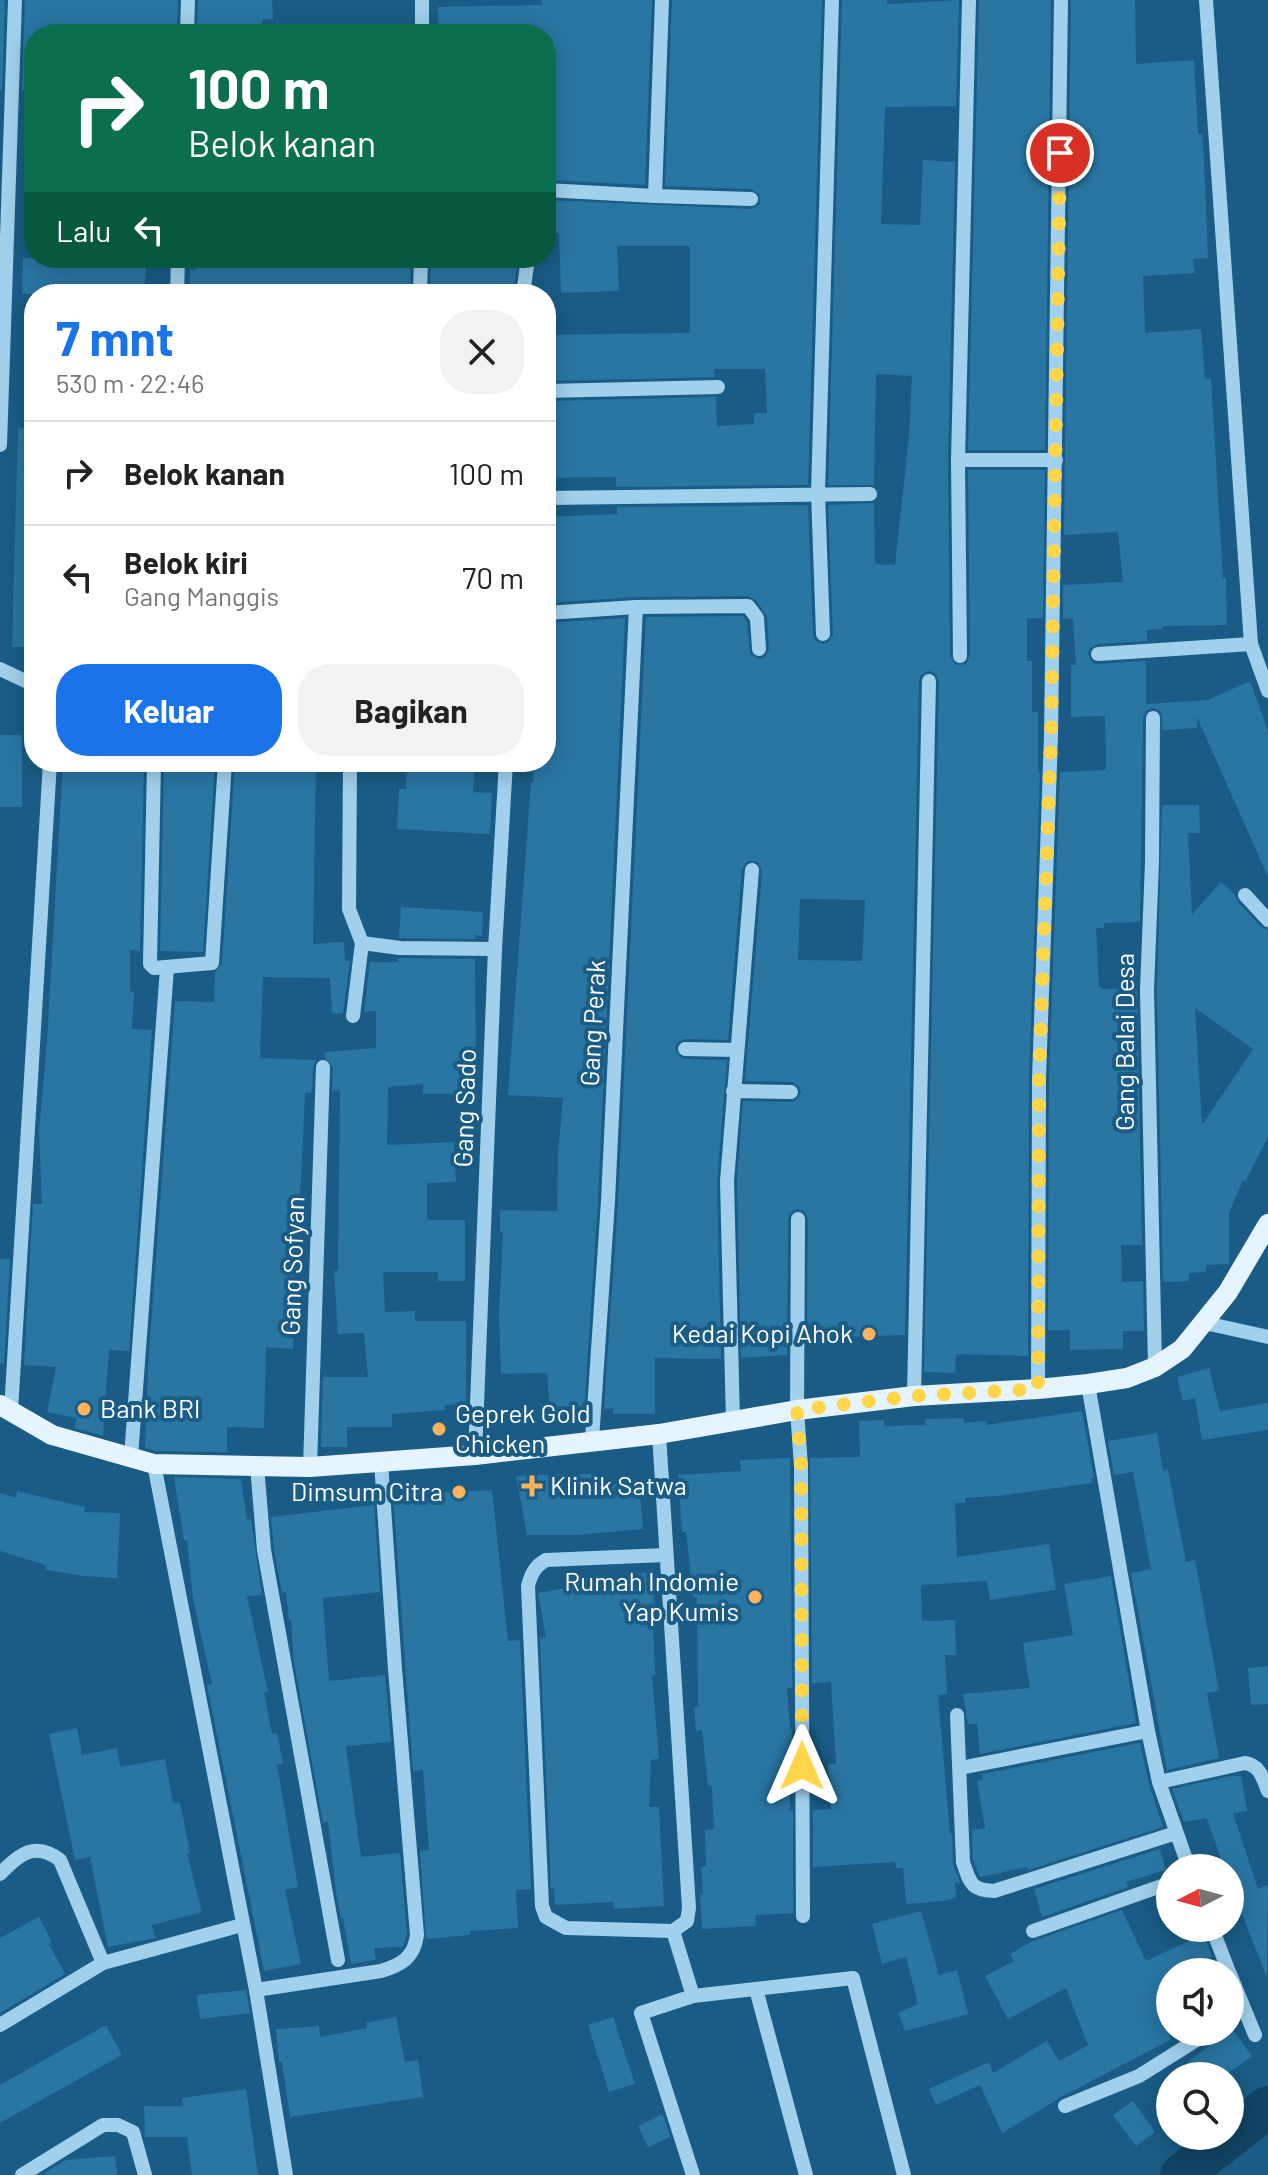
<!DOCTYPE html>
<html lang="id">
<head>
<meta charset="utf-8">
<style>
	body { margin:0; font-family:Barlow,sans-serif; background:#f2f2f2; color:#222; height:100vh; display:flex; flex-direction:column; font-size:30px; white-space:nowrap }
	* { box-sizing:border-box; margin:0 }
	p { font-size:26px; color:#767676 }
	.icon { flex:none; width:44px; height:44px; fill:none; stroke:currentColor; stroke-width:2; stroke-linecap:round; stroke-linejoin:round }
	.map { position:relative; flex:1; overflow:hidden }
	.side { position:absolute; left:24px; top:284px; width:532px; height:488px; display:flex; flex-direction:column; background:#fff; border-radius:32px; box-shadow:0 4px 20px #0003 }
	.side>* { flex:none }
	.hud { position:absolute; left:24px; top:24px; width:532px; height:244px; border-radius:32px; box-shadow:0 4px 20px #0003; background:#0b6e4f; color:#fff; overflow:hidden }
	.needle { width:52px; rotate:264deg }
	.controls { position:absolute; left:1156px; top:1854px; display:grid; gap:16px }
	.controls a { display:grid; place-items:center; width:88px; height:88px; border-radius:50%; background:#fff; box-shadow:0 4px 20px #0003; font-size:40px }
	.pin { position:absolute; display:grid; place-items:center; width:68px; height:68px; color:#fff; margin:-34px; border:4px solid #fff; border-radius:50%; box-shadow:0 2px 8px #0007 }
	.me { position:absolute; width:88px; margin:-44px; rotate:0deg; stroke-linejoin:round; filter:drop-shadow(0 0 6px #0008) }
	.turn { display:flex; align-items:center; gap:28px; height:168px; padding:0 32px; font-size:36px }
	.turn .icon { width:104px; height:104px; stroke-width:2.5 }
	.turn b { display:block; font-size:56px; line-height:68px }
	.then { display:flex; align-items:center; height:76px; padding:0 32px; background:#0003; gap:16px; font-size:30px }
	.round { display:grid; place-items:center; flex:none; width:84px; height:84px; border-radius:32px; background:#f2f2f2 }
	.overview { display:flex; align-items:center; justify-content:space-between; height:136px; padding:0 32px }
	h1 { font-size:48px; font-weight:700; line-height:60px; color:#1a73e8 }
	.action { display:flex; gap:16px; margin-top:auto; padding:16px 32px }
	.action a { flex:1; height:92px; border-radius:32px; background:#1a73e8; color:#fff; font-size:32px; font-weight:700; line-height:92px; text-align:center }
	.action a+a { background:#f2f2f2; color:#222 }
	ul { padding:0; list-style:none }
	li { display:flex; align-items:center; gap:24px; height:104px; padding:0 32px; border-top:2px solid #e0e0e0 }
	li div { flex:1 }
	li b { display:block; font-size:30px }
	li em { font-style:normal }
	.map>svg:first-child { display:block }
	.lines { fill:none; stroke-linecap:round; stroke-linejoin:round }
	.river { stroke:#114363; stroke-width:42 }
	.building { fill:#2976a3; fill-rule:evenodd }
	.minor { stroke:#a0d0ec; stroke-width:14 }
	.major { stroke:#e5f4ff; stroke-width:20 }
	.route { stroke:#ffd54a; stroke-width:14; stroke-dasharray:0 25.2 }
	.poi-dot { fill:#feb25c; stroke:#1a5c85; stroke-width:3 }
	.labels { text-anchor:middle; stroke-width:8; stroke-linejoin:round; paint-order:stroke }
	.street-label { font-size:26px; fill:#fff; stroke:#1a5c85 }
	.poi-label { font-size:26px; fill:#fff; stroke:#1a5c85; text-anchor:end }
</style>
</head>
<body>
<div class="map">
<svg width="1268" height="2175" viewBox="0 0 1268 2175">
	<rect width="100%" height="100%" fill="#1a5c85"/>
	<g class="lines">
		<path class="river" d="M1181,2175L1268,2107"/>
	</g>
	<g class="building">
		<path d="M0,0H5L2,90H0Z"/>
		<path d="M25,0H178L177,27L163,28V34H34V90H22Z"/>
		<path d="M198,0H272L273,19L262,20V34H204V24L197,25Z"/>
		<path d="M542,0H652L645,185L546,180V34H439L438,7L542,5Z"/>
		<path d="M672,0H822L808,485L616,487V477L546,478V401L716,397L717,426L754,424V413H767L765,369H714L715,377L546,381V335L690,333V246H617L619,291L561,293L559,233H548L547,200L751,209L760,204L759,194L751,189L665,186Z"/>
		<path d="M842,0H887V4L959,0L956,106L885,107L881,224L920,225L923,160L955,162L948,460L950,656L956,665L966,664L970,656L968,470H1045L1043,618H1027V661H1032V712H1038V773H1040L1029,1078L1028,1356L956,1354L955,1373L924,1372L939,681L935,673L928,671L921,675L919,681L905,1335L807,1338L808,1219L804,1211L797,1209L790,1213L788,1219L787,1355L741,1358L737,1181L743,1101L792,1102L796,1100L801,1093L799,1087L792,1082L745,1081L762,871L758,862L748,861L742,869L728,1040L684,1039L677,1043L675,1048L677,1054L684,1059L727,1060L717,1181L721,1359L655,1358V1414H613V1408L604,1409L618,1202L646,617L743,616L747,622L750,654L759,659L765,657L769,649L767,617L756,600L748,596L636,597L546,603V517L617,514V507L808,505L813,634L815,640L823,644L829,642L833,634L828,505L874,503L875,564L895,565L909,435L912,376L876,374L874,485H828ZM800,899L865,900L862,961L798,960Z"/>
		<path d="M979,0H1051L1045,450H968Z"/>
		<path d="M1071,0H1135L1136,64L1194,60L1198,134H1202L1204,159L1208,258L1193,259L1195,273L1143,276L1145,333L1201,329L1205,379L1211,378L1223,578H1226L1227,625L1162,626V629L1147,630V641L1097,644L1089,649L1088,655L1093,663L1098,664L1146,661V704L1208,700L1250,681L1268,731V877L1197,717V728L1163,730L1161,712L1154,708L1147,710L1143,718L1140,922L1104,923V928H1096L1099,987L1102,989L1137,988L1142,1245H1121L1122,1282L1143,1281L1144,1331H1123V1349L1070,1350V1330H1048L1049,1078L1060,772L1106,770V756L1105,716L1071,717V665H1076L1073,619L1063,618V585L1123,582L1118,532L1064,535Z"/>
		<path d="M23,258H147L144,294H22Z"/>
		<path d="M195,258H411L410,294H190V270H196Z"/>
		<path d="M431,258H518L513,294H430Z"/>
		<path d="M18,428L34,429V647H12Z"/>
		<path d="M625,618L598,1200L584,1410L550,1413L547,1373L501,1374L499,1316L503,1232H500V1210L557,1211L558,1154L563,1098L508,1095L531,782L533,783L534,762H546V623Z"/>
		<rect x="0" y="735" width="22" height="72"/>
		<path d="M63,762H144L140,951L130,950V991L134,992L132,1029L152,1030L129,1351L109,1350L103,1436L75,1428L76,1418L47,1412L56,1367L24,1365L33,1204H42L39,1131L47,1042Z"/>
		<path d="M164,762H215L203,952L160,951Z"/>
		<path d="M235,762H316L313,944L344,942L345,961H350L343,1013L332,1014L330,978L263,977L260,1058L316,1060L313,1067L312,1092L305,1093L293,1349L266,1347L264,1428L227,1427V1452L156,1451L145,1448L148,1367L175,1001L214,1002L215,972L222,964Z"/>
		<path d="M407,762H475L473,792L492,793L490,834L397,829L399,789H406Z"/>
		<path d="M1162,805H1199L1200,833H1188L1192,914L1221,882L1235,895L1238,902L1261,927L1268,930V1137L1245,1182L1243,1180L1229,1213V1264L1206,1265V1272L1189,1273V1281L1163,1282L1157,990ZM1195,1008L1253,1049L1202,1125Z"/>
		<path d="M401,907L483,912L482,936L475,935V939L399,938Z"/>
		<path d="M398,958L475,959L476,1094H423V1084L388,1087L387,1145L454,1142L456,1182L427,1183V1220H465V1281H438V1272H383L385,1312L415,1311V1321H466V1404L445,1405V1410L392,1414V1427H347V1447H321L323,1377H368L364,1333L338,1334L334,1271H338L340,1090L332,1091L333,1067L325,1058V1052L376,1048V1011L364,1012L370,962H398Z"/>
		<path d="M0,1259H10L4,1364L0,1363Z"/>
		<path d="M1209,1368L1220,1411L1268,1403V1430L1202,1440L1195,1398L1183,1401L1177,1377Z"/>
		<path d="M1082,1411L1094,1478L1091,1479L1092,1483L998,1496L965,1498V1503H955L957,1557L1049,1544L1056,1590L990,1600L987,1581L921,1585L922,1621L955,1620L956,1655H945L947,1694L938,1695L950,1834L952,1833L953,1865L960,1882L955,1883L956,1897L944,1901L906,1904L903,1868H896L895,1862L813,1867V1810L831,1809L828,1764H836L831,1682L812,1683L810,1458L860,1457L859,1421L884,1420V1426L926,1425L925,1419L963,1418L964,1423L986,1421V1425Z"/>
		<path d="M1157,1433L1163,1471L1168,1470L1186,1562L1195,1560L1219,1691L1207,1693L1219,1758L1167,1770L1131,1573L1151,1569L1133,1472L1114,1475L1108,1441Z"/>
		<path d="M790,1458L792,1688H787L790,1729H792V1750L788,1751L790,1811H793V1913L755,1915L756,1926L702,1929L700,1894H703L701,1867L706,1866L705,1830L714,1829L712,1786H708L702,1730L696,1731L694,1707H698L697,1597H693L686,1532H682L678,1475L741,1471L740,1460Z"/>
		<path d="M562,1474H599V1481L639,1478L643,1529L578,1535H527L516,1476Z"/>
		<path d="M174,1477L241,1479L247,1520L251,1519L262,1595L247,1596L268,1692H264L272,1734L277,1733L283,1763L277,1765L298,1887L285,1890L301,1964L264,1971L207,1685L212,1684L193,1599L187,1540H184Z"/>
		<path d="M415,1486H436V1493L492,1490L508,1641L520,1640L531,1889L516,1890L518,1928L470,1931V1935L426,1939L420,1851L429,1850L423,1770L413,1771L393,1494L415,1493Z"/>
		<path d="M17,1491L85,1507L84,1512L120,1513L117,1578L84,1576L46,1570V1565L0,1551V1493L16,1498Z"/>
		<path d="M374,1505L380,1592L323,1598L324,1616L329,1681L385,1675L391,1742L346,1746L361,1857L400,1853L407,1934L403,1947L374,1948L376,1960L351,1964L343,1918L341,1919L336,1892L328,1822L323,1823L294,1662L291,1620H289L286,1592L282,1593L274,1549L271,1517Z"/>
		<path d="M651,1572L657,1624L653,1625L655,1675H652L659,1759L651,1760L649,1807H659L664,1906L614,1909L613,1902L555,1905L554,1888L551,1889L540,1638L546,1637L538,1593L599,1582V1577Z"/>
		<path d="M1111,1576L1136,1723L980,1754L977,1724H968L963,1694L1030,1688L1023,1643L1073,1635L1064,1584Z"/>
		<path d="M1268,1666V1704L1251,1705L1248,1668Z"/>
		<path d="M77,1728L82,1755L117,1748L120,1767L165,1759L173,1803L180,1802L190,1853H187L202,1912L152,1925L155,1938L108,1947L90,1857L75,1860L49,1734Z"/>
		<path d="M1140,1743L1149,1784L1163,1827L1028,1870L1027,1867L980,1877L973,1860L972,1830L985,1828L977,1781L983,1780L982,1774Z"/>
		<path d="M1231,1776H1241L1247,1811L1233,1813L1258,1889L1268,1885L1267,1977L1230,1884V1868H1224L1207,1818L1184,1822L1172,1789Z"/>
		<path d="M1160,1849L1166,1870L1126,1882L1128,1887L1042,1917L1034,1889Z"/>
		<path d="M1122,1910L1146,1961L1204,1934L1212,1957L1180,1972H1170V2040L1061,2097L1002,2133L980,2085L936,2105L929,2089L989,2062L993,2073L1047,2041L1059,2061L1088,2045L1066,1988L1008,2019L985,1976L1014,1961L1010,1954L1033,1941Z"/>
		<path d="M921,1911L939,1975L957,1970L968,2014L905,2031L898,2013L918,2004L906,1957L882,1964L872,1924Z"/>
		<path d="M39,1917L52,1942L49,1944L65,1974L0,2013V1938Z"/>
		<path d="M246,1990L250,2013L200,2019L197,1995Z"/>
		<path d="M396,2017L405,2062L418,2060L423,2097L290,2117L282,2062H279L276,2029L319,2026L320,2037L367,2028L366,2023Z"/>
		<path d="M613,2017L635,2084L609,2092L588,2025Z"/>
		<path d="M106,2025L122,2055L0,2123V2085Z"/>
		<path d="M1232,2029L1252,2056L1224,2076H1195L1186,2063Z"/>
		<path d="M246,2089L258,2175H192L187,2137H145L144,2106H183L182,2098Z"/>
		<path d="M1133,2101L1155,2132L1136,2146L1113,2115Z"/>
		<path d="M663,2114L670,2137L648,2147L638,2126Z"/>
		<path d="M115,2156L117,2175H46V2172L66,2160Z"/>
	</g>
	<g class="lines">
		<g class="minor">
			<path d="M1206,0L1251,644L1268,691"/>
			<path d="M187,34L188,0"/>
			<path d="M422,34V0"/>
			<path d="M546,190L655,196L662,0"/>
			<path d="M655,196L751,199"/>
			<path d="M177,294L178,258"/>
			<path d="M420,294L421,258"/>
			<path d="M523,294L528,258"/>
			<path d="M546,391L718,387"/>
			<path d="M0,445L15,0"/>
			<path d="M958,460H1056"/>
			<path d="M546,498L870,494"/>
			<path d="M546,613L636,607L748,606L757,618L759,649"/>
			<path d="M823,634L818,493L832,0"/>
			<path d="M1098,654L1251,644"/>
			<path d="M960,656L958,460L969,0"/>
			<path d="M0,669L34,685"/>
			<path d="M1153,718L1152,862L1147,990L1155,1367"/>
			<path d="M154,762L150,964L154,968L212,963L225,762"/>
			<path d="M350,762L349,909L362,943L400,948L495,949"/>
			<path d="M1245,895L1268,920"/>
			<path d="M353,1016L362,943"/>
			<path d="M685,1049L737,1050"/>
			<path d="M733,1091L791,1092"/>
			<path d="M798,1219L797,1410L801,1466L803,1916"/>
			<path d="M1205,1323L1268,1337"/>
			<path d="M1088,1384L1148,1731L1159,1782L1189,1868"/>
			<path d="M1038,1389L1039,1078L1051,736L1061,0"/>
			<path d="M914,1396L929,681"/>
			<path d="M11,1411L50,762"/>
			<path d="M733,1421L727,1181L752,870"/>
			<path d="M659,1434L689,1908L687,1921L673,1931L566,1928L546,1917L542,1906L528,1586C531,1574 535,1566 546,1560L665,1555"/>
			<path d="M592,1440L608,1201L636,607"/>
			<path d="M475,1455L495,949L506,762"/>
			<path d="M131,1457L167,968"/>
			<path d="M154,1464L256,1990L286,2175"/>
			<path d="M257,1466L264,1550L338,1960"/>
			<path d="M310,1467L323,1067"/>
			<path d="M957,1715L963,1862C970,1883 971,1890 994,1891L1176,1833"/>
			<path d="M960,1768L1148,1731"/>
			<path d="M1159,1782L1245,1763C1260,1765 1263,1779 1268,1791"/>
			<path d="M0,1874C19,1854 35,1841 60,1860L103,1963"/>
			<path d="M1212,1928L1229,1972"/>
			<path d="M673,1931L693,1996L641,2013L693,2175"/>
			<path d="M1033,1931L1170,1883"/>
			<path d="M1230,1974L1255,2035"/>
			<path d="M756,1989L806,2175"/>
			<path d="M256,1990L381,1971C401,1965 414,1958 417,1935L395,1669L381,1462"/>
			<path d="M693,1996L853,1978L904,2175"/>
			<path d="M0,2025L103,1963L242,1925"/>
			<path d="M1065,2106L1139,2076L1209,2032"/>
			<path d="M22,2175L103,2125H118L133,2132L145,2175"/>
		</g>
		<path class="major" d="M0,1405L52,1435L154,1464L310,1467L475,1455L659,1434L797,1410L914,1396L1038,1389L1088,1384L1127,1378L1155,1367L1182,1349L1228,1292L1268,1224"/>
	</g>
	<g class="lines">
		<path class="route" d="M802,1766L801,1466L797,1410L914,1396L1038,1389L1039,1078L1051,736L1060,153"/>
	</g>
	<g class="poi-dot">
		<circle cx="869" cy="1334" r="8"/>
		<circle cx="84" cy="1409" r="8"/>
		<circle cx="439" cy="1429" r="8"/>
		<path d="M528 1474h8v8h8v8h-8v8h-8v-8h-8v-8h8z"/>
		<circle cx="459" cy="1492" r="8"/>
		<circle cx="755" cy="1597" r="8"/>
	</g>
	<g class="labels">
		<g class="street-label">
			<text transform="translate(593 1023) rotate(-87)" y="9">Gang Perak</text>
			<text transform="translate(1125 1042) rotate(-90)" y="9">Gang Balai Desa</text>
			<text transform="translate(465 1108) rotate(-88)" y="9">Gang Sado</text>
			<text transform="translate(293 1266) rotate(-88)" y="9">Gang Sofyan</text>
		</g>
		<g class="poi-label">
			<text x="853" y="1343">Kedai Kopi Ahok</text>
			<text x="100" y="1418" text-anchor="start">Bank BRI</text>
			<text x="455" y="1423" text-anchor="start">Geprek Gold<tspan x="455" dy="30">Chicken</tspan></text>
			<text x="550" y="1495" text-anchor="start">Klinik Satwa</text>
			<text x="443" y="1501">Dimsum Citra</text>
			<text x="739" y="1591">Rumah Indomie<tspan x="739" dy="30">Yap Kumis</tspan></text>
		</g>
	</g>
</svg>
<div class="controls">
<a><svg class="needle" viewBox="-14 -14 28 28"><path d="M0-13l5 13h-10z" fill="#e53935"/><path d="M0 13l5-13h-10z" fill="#767676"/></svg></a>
<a><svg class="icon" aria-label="sound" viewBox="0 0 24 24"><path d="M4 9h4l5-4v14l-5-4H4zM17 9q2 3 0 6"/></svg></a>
<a><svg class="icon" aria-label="search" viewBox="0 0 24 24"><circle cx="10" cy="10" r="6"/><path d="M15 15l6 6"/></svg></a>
</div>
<div class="pin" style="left:1060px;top:153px;background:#d93025"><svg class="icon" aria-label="arrive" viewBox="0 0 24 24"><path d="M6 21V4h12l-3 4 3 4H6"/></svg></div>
<svg class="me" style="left:802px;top:1766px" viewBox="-20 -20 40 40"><path d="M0-17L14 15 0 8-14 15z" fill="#ffd54a" stroke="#fff" stroke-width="4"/></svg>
<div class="hud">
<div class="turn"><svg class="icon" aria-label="right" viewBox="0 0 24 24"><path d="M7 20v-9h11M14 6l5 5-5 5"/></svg><div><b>100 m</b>Belok kanan</div></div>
<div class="then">Lalu<svg class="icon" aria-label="left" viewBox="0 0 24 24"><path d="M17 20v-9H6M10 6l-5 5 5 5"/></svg></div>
</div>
<section class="side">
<div class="overview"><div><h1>7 mnt</h1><p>530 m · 22:46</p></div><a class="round"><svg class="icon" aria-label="close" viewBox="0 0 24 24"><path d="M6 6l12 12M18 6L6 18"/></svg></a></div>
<ul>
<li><svg class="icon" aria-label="right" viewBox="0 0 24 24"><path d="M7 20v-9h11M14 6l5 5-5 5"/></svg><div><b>Belok kanan</b></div><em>100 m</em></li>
<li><svg class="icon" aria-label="left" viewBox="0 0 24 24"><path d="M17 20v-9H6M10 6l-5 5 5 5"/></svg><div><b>Belok kiri</b><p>Gang Manggis</p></div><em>70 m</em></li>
</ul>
<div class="action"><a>Keluar</a><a>Bagikan</a></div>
</section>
</div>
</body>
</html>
